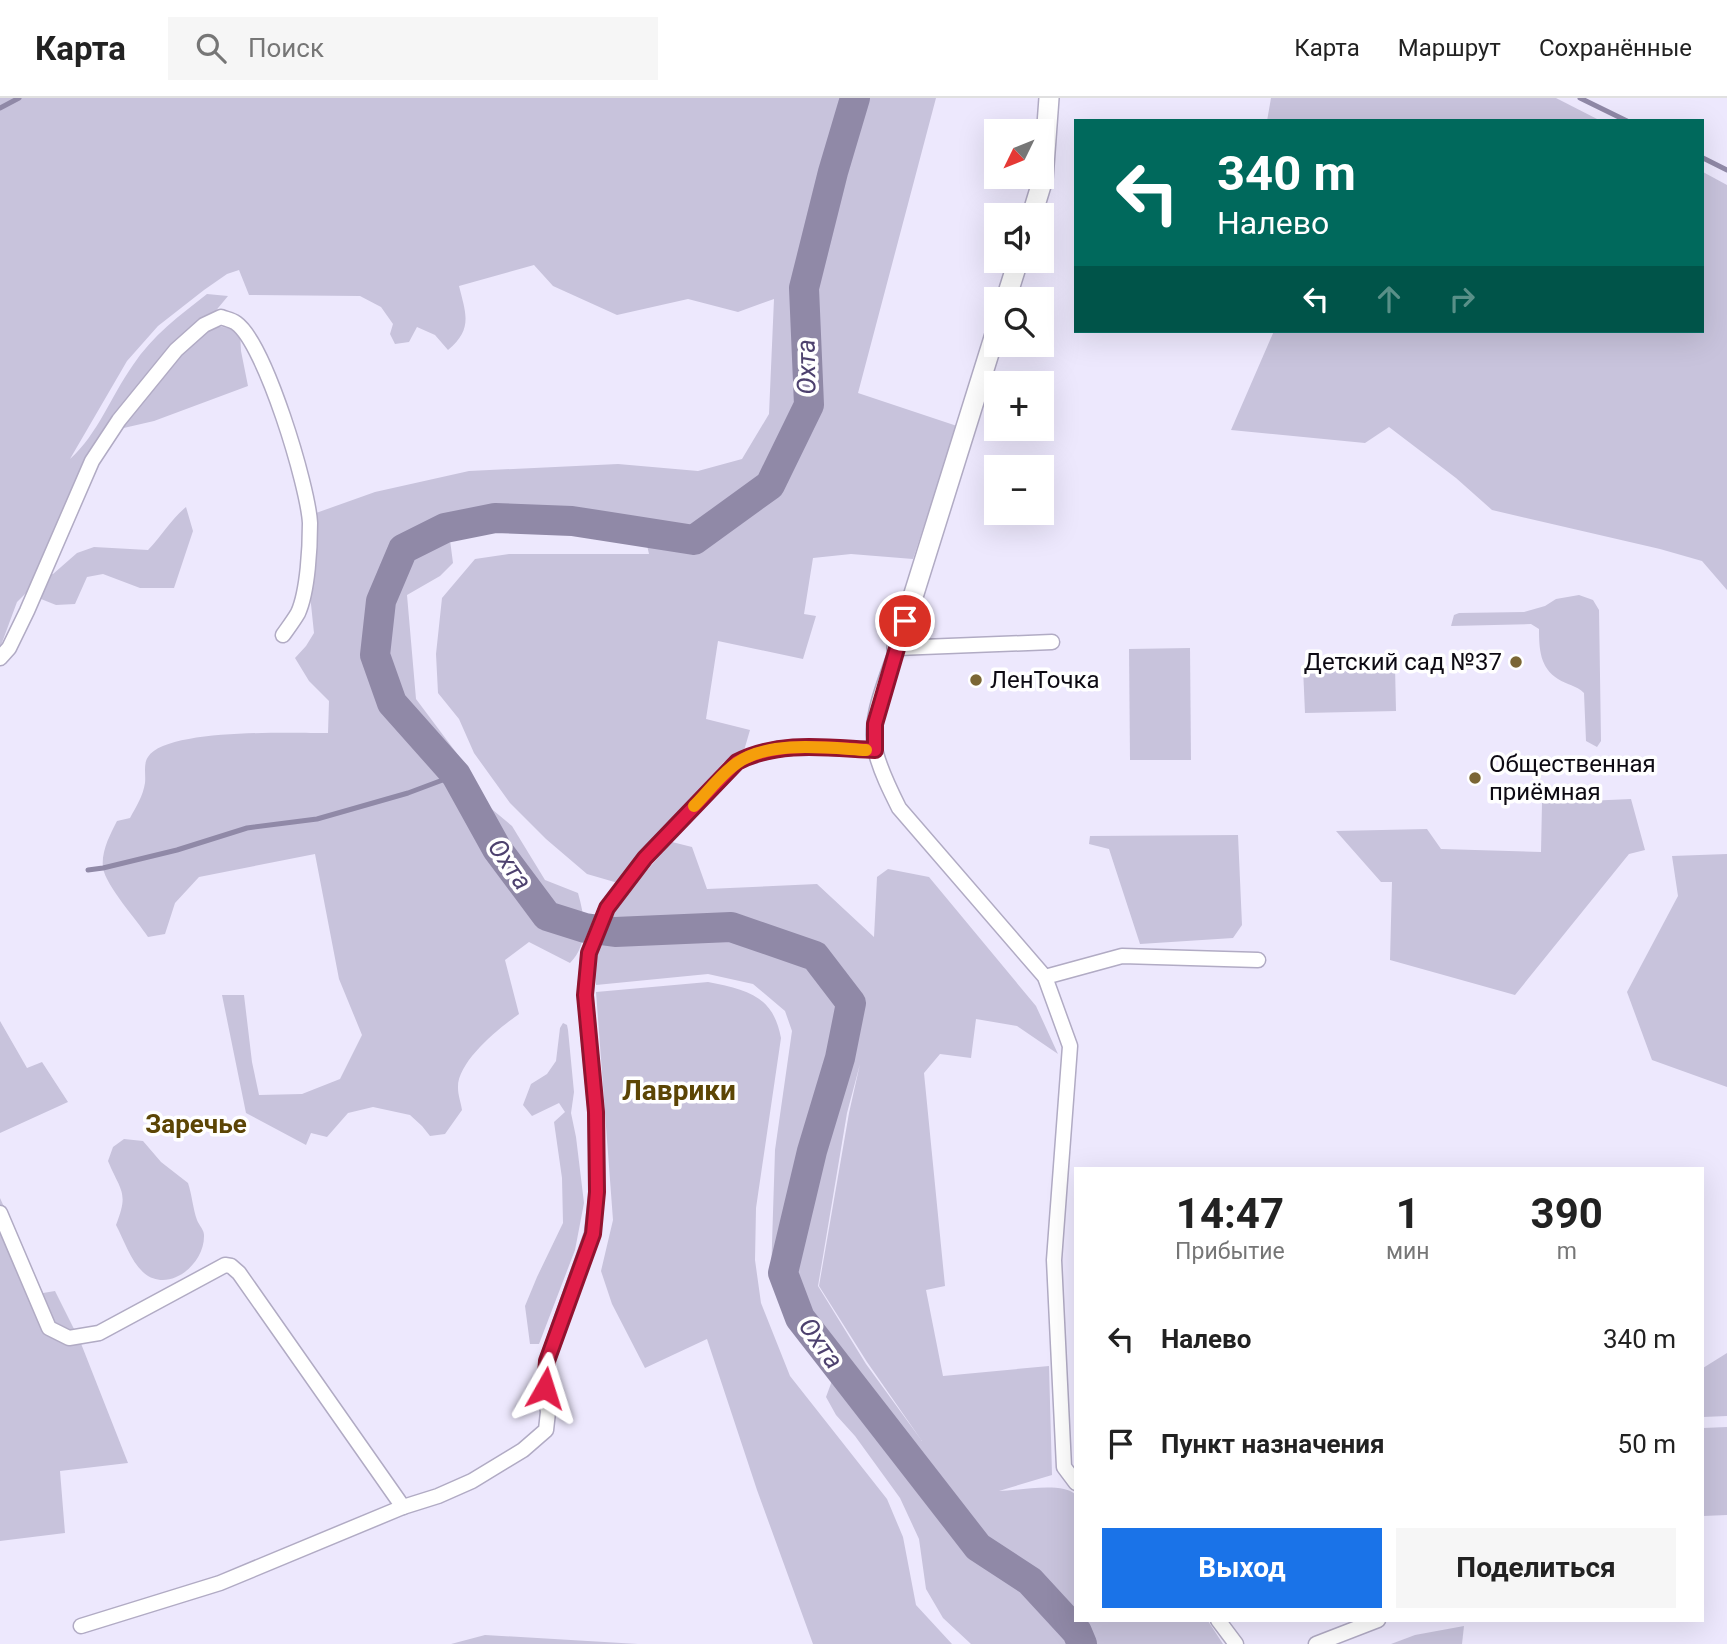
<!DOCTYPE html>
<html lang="ru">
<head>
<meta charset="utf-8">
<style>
	body { margin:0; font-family:Roboto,sans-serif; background:#f6f6f6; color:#222; height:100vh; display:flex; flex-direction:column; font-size:26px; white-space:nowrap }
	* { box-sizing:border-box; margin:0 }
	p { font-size:23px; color:#767676 }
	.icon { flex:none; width:38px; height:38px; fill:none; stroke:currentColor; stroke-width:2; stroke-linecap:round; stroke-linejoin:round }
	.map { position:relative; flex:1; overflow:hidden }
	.side { position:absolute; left:1074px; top:1069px; width:630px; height:455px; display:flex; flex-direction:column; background:#fff; border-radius:0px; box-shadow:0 7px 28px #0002 }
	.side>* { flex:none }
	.guide { position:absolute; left:1074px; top:21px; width:630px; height:214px; border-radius:0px; box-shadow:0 7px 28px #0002; background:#00695c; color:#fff; overflow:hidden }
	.needle { width:46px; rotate:227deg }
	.fabs { position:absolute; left:984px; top:21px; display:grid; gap:14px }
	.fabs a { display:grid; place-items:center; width:70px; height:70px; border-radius:0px; background:#fff; box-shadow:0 7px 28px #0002; font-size:35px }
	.pin { position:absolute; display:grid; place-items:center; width:60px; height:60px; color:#fff; margin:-30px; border:4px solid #fff; border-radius:50%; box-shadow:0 2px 7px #0007 }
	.me { position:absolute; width:77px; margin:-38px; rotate:6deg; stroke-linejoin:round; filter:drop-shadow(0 0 5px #0008) }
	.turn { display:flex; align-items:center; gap:24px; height:147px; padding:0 28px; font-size:32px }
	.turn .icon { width:91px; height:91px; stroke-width:2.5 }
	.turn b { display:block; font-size:49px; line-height:60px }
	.lanes { display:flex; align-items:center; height:66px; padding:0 28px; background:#0003; justify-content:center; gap:35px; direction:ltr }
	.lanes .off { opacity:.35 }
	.eta { display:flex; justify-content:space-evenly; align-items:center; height:119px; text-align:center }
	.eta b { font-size:42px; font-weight:700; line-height:49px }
	.cta { display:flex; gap:14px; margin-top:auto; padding:14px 28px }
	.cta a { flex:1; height:80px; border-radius:0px; background:#1a73e8; color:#fff; font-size:28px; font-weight:700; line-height:80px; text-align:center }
	.cta a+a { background:#f6f6f6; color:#222 }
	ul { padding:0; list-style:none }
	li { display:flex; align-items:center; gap:21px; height:105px; padding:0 28px }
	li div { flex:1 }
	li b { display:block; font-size:26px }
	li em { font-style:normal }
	header { display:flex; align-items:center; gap:42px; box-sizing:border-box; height:98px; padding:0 35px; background:#fff; border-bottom:2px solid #e0e0e0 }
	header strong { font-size:33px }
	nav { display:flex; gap:38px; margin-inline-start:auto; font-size:24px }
	.search { width:490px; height:63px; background:#f6f6f6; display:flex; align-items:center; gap:18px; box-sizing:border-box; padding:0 24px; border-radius:0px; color:#767676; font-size:26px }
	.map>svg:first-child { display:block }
	.green { fill:#c8c3dc; fill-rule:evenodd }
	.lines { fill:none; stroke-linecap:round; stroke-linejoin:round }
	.stream { stroke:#9089a7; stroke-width:5 }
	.river { stroke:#9089a7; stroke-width:30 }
	.street-casing { stroke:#b1abc4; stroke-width:17 }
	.secondary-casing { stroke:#b1abc4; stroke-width:22 }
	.street { stroke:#fff; stroke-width:14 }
	.secondary { stroke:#fff; stroke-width:19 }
	.route-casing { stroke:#92132f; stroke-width:18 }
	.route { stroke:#e11d48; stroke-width:12 }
	.slow { stroke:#f59e0b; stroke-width:12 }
	.poi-dot { fill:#7b6635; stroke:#fff; stroke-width:2.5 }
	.labels { text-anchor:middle; stroke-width:7; stroke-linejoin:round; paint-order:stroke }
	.poi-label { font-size:24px; fill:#0d0a13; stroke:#fff; text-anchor:start }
	.water-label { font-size:26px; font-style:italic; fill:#4d416e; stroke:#fff }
	.neighbourhood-label { font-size:26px; font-weight:bold; fill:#5c4505; stroke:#fff }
	.quarter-label { font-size:28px; font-weight:bold; fill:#5c4505; stroke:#fff }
</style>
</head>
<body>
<header>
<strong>Карта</strong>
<div class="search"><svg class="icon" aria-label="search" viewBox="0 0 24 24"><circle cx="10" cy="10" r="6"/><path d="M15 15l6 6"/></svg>Поиск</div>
<nav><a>Карта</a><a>Маршрут</a><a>Сохранённые</a></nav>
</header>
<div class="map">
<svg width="1727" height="1546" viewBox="0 0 1727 1546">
	<rect width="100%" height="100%" fill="#ede8fd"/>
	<g class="green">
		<path d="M0,0H936L858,295L957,328L913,461L851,456L813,460L804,516L816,518L803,561L718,543L706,621L750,632L743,656L724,664L618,785L587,776L546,741L510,705L474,655L459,621L438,595L436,556L442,500L475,461L509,456H649L641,421L640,431L572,421L494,416L450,442L453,465L440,478L407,497L416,601L461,661L488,708L512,728L545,782L578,795C585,819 589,846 570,865L529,844L505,862L519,916C499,930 457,964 458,990C458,997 461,1005 462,1012L445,1036L430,1038L422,1028L410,1017L373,1009L348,1015L327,1039L311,1035L306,1047L246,1015L222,897H244L252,964L259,997L302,996L340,981L362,937L339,881L315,756L199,779L175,805L165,836L148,839C137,822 106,788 103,770C101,753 110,737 117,723L130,720C136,709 143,698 145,685C146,677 143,666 148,659C166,630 294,635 328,635L329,603L309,583L295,560L306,548L314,535L302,420L375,394L469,373L618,366L698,373L742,361L769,316L774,201L738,214L688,201L617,217L553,188L534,167L459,188C466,216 473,231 448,252L435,237L417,229L409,244L395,246L390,236L393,226L381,209L360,198L249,197L239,172L227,176L204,192L158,228L127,263L70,361C98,336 111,298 133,267C152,238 180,217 207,196L228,198L204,227L240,231L241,253L248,288L154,323L115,332L106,329L86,360L37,476H53L77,455L94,449L148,452C162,438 171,421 186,409L193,433L174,490H140L103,476L87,479L75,506L56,507L26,495L17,504L0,550Z"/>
		<path d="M1271,0H1556L1601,23H1267Z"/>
		<path d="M1703,74L1727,87V492L1702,463L1660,451L1492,412L1456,380L1389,329L1365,345L1231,332L1274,233H1703Z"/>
		<path d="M1579,497L1593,502L1599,512L1601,643L1597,649L1586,643L1584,595C1576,587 1567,587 1558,581C1540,570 1539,551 1539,531L1531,526L1451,528L1454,517L1459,515L1524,514L1545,508L1556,501Z"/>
		<path d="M1190,550L1191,662H1130L1129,551Z"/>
		<path d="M1395,568L1396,613L1305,615L1303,570Z"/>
		<path d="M1631,701L1645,752L1629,756L1515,897L1390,862L1392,784H1381L1336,733L1427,731L1441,751L1541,754L1542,705Z"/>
		<path d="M1238,737L1242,827L1233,840L1140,846L1109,751L1089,746L1090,738Z"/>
		<path d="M672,744L692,749L707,791L817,786L874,839L877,779L888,771L929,779L1036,908L1058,956L1017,928L976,921L971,960L940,956L924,975L945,1188L926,1192L943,1278L1049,1268L1052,1377L999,1393C1017,1393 1062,1383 1076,1397V1522L1208,1523L1223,1546H971L943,1520L926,1491L919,1441L900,1400L855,1338L836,1317L826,1299L833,1280L787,1216L771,1177L775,1052L792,933L785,913L753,886L708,876L596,887L594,865L611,813ZM860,966L849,1015L819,1188L867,1264L922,1343L866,1266L818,1188L847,1015Z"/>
		<path d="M1727,756V989L1652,962L1627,894L1678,798L1672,758Z"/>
		<path d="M708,884C747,892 773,897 781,940L756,1110L755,1162L761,1205L790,1278L887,1401L903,1439L916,1507L952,1546H813L757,1392L707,1241L645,1270L612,1206L601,1173L613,1122L596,894Z"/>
		<path d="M0,923L27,970L42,964L68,1004L0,1035Z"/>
		<path d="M563,925L567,927L568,932L574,994L571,1015L576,1039L584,1105L575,1152L539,1246H530L525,1208L537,1179L563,1125L562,1080L554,1024L565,1014L559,1005L532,1018L523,1007L531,986L547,976L556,963L560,930Z"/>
		<path d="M124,1041L143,1043L161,1064L188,1085C192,1097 193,1111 197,1122C199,1127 204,1132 204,1137C205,1166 169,1196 144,1175C131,1164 124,1142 116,1127C129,1094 121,1094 108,1063L113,1049Z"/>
		<path d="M0,1100L43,1195L55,1193L80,1243L128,1365L60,1373L65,1435L0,1443Z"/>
		<path d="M1727,1255V1318L1703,1319V1270Z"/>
		<path d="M1727,1329V1417L1703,1418V1330Z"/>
		<path d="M1464,1528L1462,1546H1391L1415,1537Z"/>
		<path d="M485,1537L638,1546H451Z"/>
	</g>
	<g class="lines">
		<g class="stream">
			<path d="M1580,0L1627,23"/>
			<path d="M0,10L19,0"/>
			<path d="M1703,60L1727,72"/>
			<path d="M88,772L103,770L177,752L247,730L317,721L408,695L456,677"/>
		</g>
		<path class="river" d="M855,0L833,74L804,190L809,307L770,387L694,442L572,423L495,420L445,430L403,451L381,503L375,557L392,605L456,677L497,751L547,818L585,830L615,834L731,829L815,858L851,905L840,960L812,1053L783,1175L800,1220L978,1449L1030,1483L1077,1534L1082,1546"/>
		<defs>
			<g id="street">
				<path d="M1052,544L897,550C887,581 867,622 876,655C881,674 890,692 899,710L1045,879L1070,948L1054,1162L1064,1369L1076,1385"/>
				<path d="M0,560L9,550L27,513L92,363L119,322L176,252L204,227L221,219C226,221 232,222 236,225C265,245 308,388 310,425C310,448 308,493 298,515C294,522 288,530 283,537"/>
				<path d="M1045,879L1122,858L1258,862"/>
				<path d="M0,1115L49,1230L69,1240L99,1235L225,1167L231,1168L239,1175L403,1409"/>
				<path d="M1218,1522L1236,1546"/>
				<path d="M81,1528L220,1485L403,1409L438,1398L472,1383L523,1352L546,1332L548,1314L545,1291L547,1263L592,1136L597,1094L596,1014L585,897L589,854L607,810L645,760L737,664C779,642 829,650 875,652"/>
				<path d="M1316,1546L1378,1522"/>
			</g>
			<g id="secondary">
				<path d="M1032,117L1043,81L1049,0"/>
				<path d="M1006,201L1018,163"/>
				<path d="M897,550L996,233"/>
			</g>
		</defs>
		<use href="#street" class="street-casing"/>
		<use href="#secondary" class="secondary-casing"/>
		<use href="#street" class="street"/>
		<use href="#secondary" class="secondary"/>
	</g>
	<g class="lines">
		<defs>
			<path id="route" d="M545,1290L547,1263L593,1136L597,1094L596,1014L585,897L589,855L607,810L645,760L737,664C779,642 829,650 875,652V626L905,523"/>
		</defs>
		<use href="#route" class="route-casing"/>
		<use href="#route" class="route"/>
		<path class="slow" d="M694,708C708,694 721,676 737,665C769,642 828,650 866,652"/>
	</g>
	<g class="poi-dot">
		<circle cx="1516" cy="564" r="7"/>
		<circle cx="976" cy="582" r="7"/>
		<circle cx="1475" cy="680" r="7"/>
	</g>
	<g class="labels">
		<g class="poi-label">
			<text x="1502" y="572" text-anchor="end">Детский сад №37</text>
			<text x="990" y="590">ЛенТочка</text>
			<text x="1489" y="674">Общественная<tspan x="1489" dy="28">приёмная</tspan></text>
		</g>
		<g class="water-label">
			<text transform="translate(806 269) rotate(-91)" y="9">Охта</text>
			<text transform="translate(510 766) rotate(55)" y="9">Охта</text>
			<text transform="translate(821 1245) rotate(54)" y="9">Охта</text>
		</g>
		<g class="neighbourhood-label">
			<text x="196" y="1035">Заречье</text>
		</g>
		<g class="quarter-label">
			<text x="679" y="1002">Лаврики</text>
		</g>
	</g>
</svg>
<div class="fabs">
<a><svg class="needle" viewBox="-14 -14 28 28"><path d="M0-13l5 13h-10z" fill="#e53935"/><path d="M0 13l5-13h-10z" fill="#767676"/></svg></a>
<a><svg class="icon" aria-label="sound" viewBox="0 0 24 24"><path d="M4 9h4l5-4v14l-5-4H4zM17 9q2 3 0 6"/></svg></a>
<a><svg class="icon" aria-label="search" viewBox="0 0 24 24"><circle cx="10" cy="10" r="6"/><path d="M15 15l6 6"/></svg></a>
<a>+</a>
<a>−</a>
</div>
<div class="pin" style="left:905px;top:523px;background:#d93025"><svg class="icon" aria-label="arrive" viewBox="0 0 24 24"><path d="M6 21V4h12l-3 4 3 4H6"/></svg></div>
<svg class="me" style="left:545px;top:1290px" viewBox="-20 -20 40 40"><path d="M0-17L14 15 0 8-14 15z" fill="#e11d48" stroke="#fff" stroke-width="4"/></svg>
<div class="guide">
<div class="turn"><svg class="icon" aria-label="left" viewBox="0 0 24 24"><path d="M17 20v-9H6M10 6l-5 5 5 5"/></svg><div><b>340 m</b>Налево</div></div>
<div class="lanes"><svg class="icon" aria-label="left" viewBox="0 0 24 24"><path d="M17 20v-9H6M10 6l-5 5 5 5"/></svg><svg class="icon off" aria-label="ahead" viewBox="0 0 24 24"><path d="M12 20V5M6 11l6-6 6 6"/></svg><svg class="icon off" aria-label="right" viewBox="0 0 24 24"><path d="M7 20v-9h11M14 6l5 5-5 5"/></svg></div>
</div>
<section class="side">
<div class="eta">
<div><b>14:47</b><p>Прибытие</p></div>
<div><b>1</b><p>мин</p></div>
<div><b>390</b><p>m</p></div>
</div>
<ul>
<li><svg class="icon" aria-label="left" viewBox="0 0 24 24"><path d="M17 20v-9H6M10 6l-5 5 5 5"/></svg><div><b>Налево</b></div><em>340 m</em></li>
<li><svg class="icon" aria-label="arrive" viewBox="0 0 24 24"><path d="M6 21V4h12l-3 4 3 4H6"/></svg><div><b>Пункт назначения</b></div><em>50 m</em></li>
</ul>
<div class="cta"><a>Выход</a><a>Поделиться</a></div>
</section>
</div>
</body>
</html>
